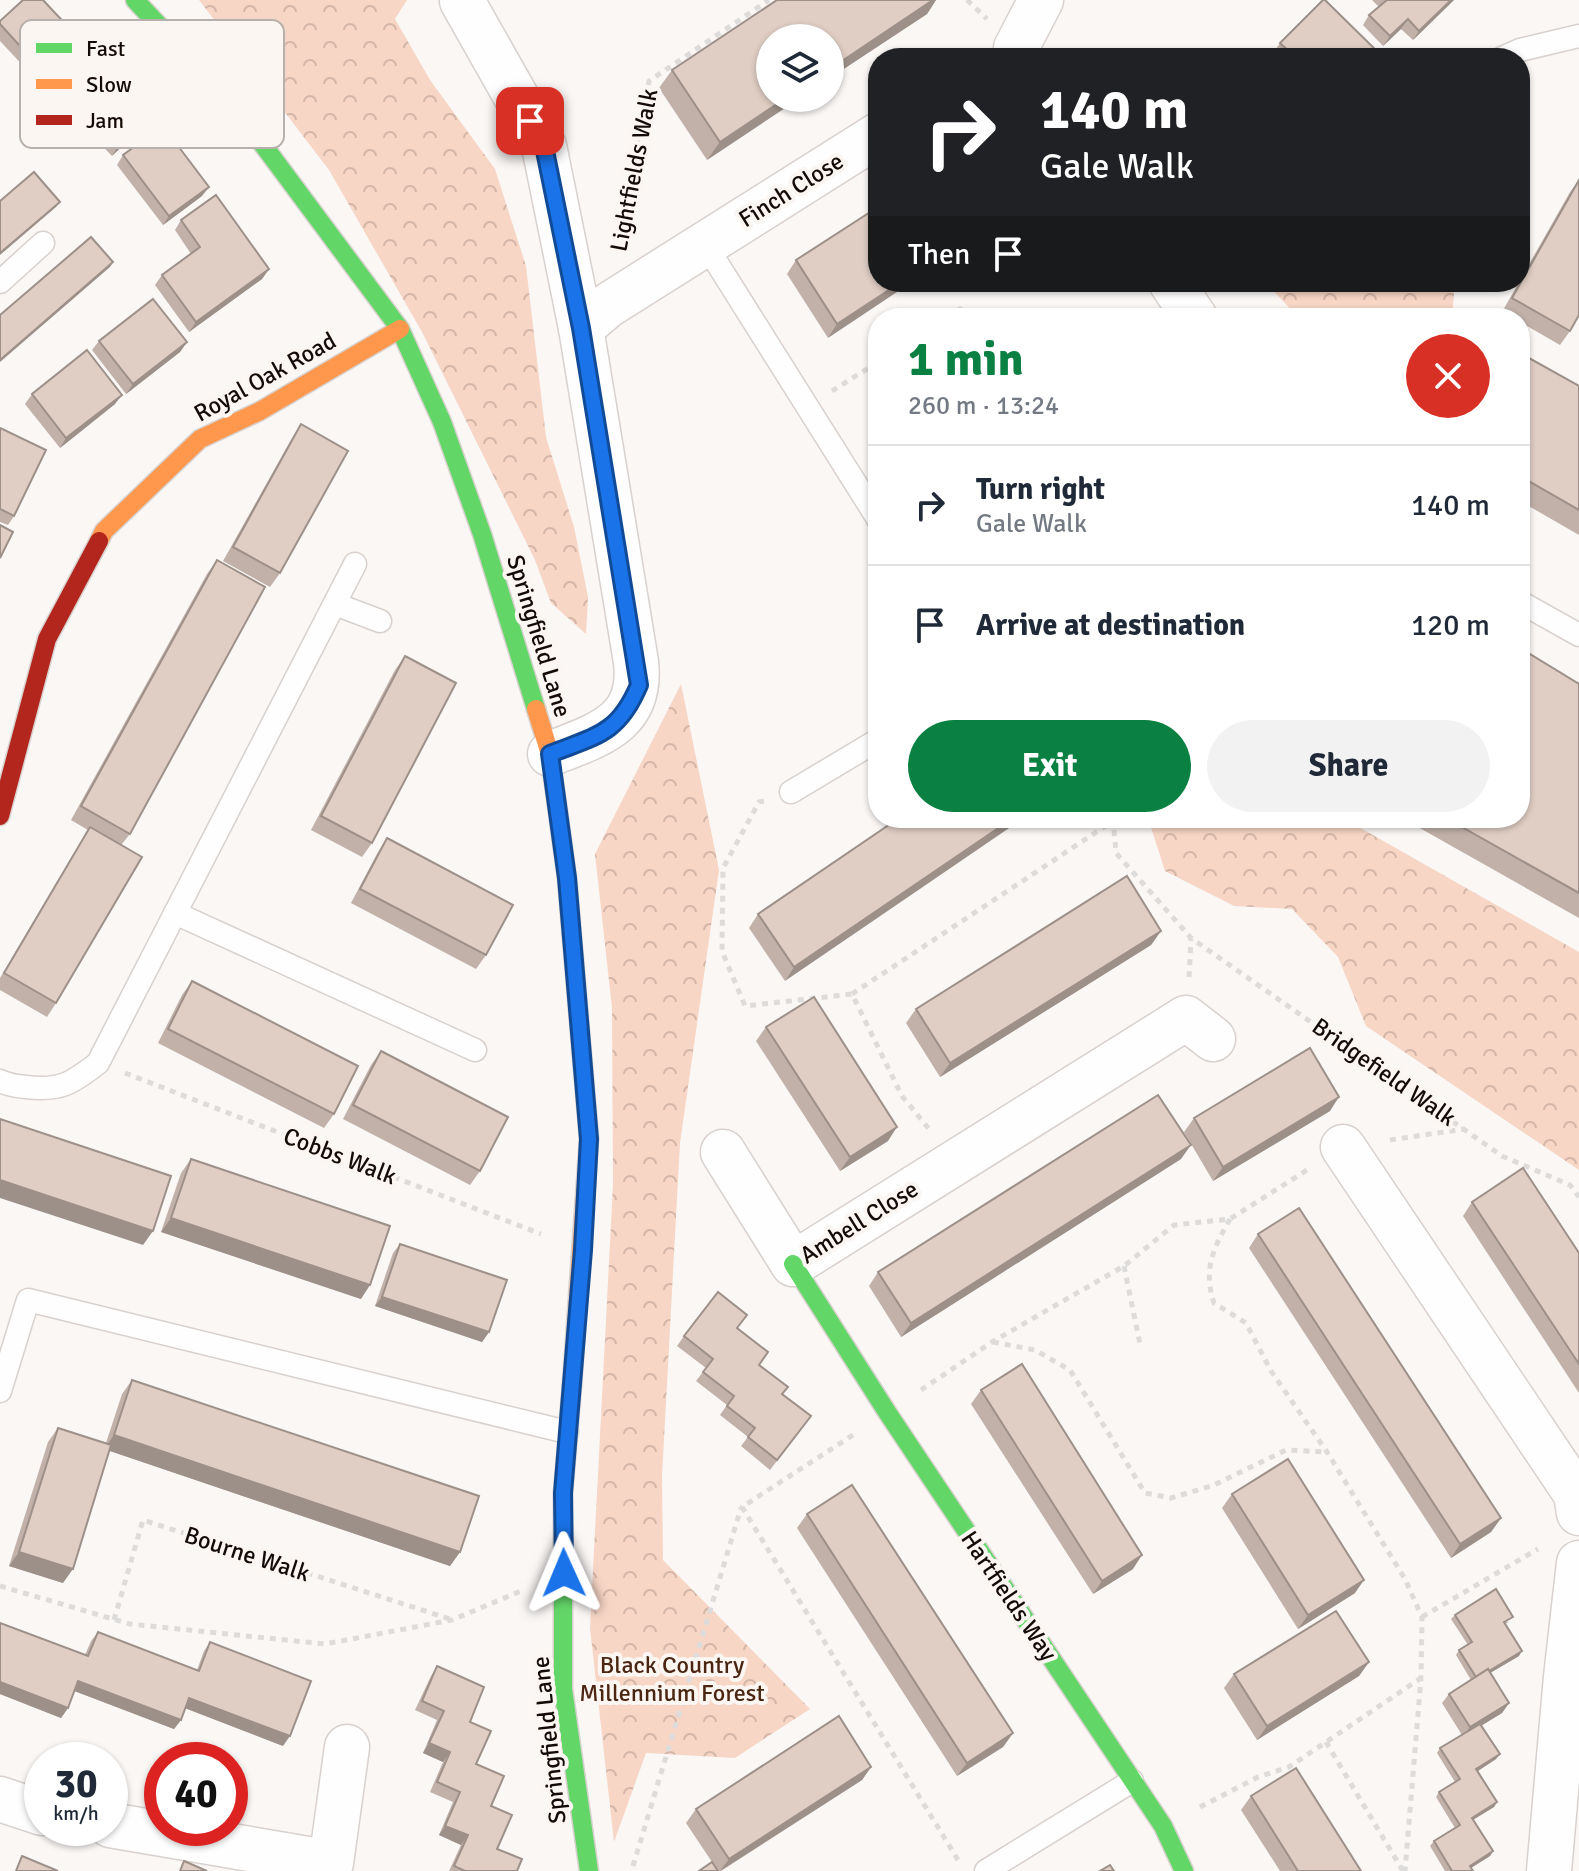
<!DOCTYPE html>
<html lang="en">
<head>
<meta charset="utf-8">
<style>
	body { margin:0; font-family:Signika,sans-serif; background:#f2f2f3; color:#1f2937; height:100vh; display:flex; flex-direction:column; font-size:30px; white-space:nowrap }
	* { box-sizing:border-box; margin:0 }
	p { font-size:26px; color:#747a83 }
	.icon { flex:none; width:44px; height:44px; fill:none; stroke:currentColor; stroke-width:2; stroke-linecap:round; stroke-linejoin:round }
	.map { position:relative; flex:1; overflow:hidden }
	.sheet { position:absolute; left:868px; top:308px; width:662px; height:520px; display:flex; flex-direction:column; background:#fff; border-radius:32px; box-shadow:0 2px 6px #0004 }
	.sheet>* { flex:none }
	.top-card { position:absolute; left:868px; top:48px; width:662px; height:244px; border-radius:32px; box-shadow:0 2px 6px #0004; background:#202124; color:#fff; overflow:hidden }
	.tools { position:absolute; left:756px; top:24px; display:grid; gap:16px }
	.tools a { display:grid; place-items:center; width:88px; height:88px; border-radius:50%; background:#fff; box-shadow:0 2px 6px #0004; font-size:40px }
	.speed { position:absolute; left:24px; top:1742px; display:flex; gap:16px; font-size:40px; font-weight:700; text-align:center }
	.speed>* { display:grid; place-content:center; width:104px; height:104px; border-radius:50%; background:#fff; box-shadow:0 2px 6px #0004; line-height:1 }
	.speed small { font-size:20px; font-weight:400 }
	.speed .limit { border:12px solid #d22; background:#fff; color:#111 }
	.pin { position:absolute; display:grid; place-items:center; width:68px; height:68px; color:#fff; margin:-34px; border-radius:16px; box-shadow:0 4px 12px #0006 }
	.me { position:absolute; width:88px; margin:-44px; rotate:359deg; stroke-linejoin:round; filter:drop-shadow(0 0 6px #0008) }
	.turn { display:flex; align-items:center; gap:28px; height:168px; padding:0 40px; font-size:36px }
	.turn .icon { width:104px; height:104px; stroke-width:2.5 }
	.turn b { display:block; font-size:56px; line-height:68px }
	.then { display:flex; align-items:center; height:76px; padding:0 40px; background:#0003; gap:16px; font-size:30px }
	.round { display:grid; place-items:center; flex:none; width:84px; height:84px; border-radius:42px; background:#f2f2f3 }
	.headline { display:flex; align-items:center; justify-content:space-between; height:136px; padding:0 40px }
	h1 { font-size:48px; font-weight:800; line-height:60px; color:#0b8043 }
	.action { display:flex; gap:16px; margin-top:auto; padding:16px 40px }
	.action a { flex:1; height:92px; border-radius:48px; background:#0b8043; color:#fff; font-size:32px; font-weight:800; line-height:92px; text-align:center }
	.action a+a { background:#f2f2f3; color:#1f2937 }
	ul { padding:0; list-style:none }
	li { display:flex; align-items:center; gap:24px; height:120px; padding:0 40px; border-top:2px solid #e0e1e3 }
	li div { flex:1 }
	li b { display:block; font-size:30px }
	li em { font-style:normal }
	.map>svg:first-child { display:block }
	.forest { fill:url(#forest-crowns) }
	.lines { fill:none; stroke-linecap:round; stroke-linejoin:round }
	.lane-casing { stroke:#d8d1cd; stroke-width:25 }
	.street-casing { stroke:#d8d1cd; stroke-width:47 }
	.fast-casing { stroke:#d8d1cd; stroke-width:21 }
	.slow-casing { stroke:#d8d1cd; stroke-width:21 }
	.jam-casing { stroke:#d8d1cd; stroke-width:21 }
	.path { stroke:#dddcdb; stroke-width:5; stroke-dasharray:6 6; stroke-linecap:butt }
	.lane { stroke:#fefefe; stroke-width:22 }
	.street { stroke:#fefefe; stroke-width:44 }
	.fast { stroke:#63d668; stroke-width:18 }
	.slow { stroke:#ff974d; stroke-width:18 }
	.jam { stroke:#b3261e; stroke-width:18 }
	.wall { fill:#c1b1a9 }
	.shaded-wall { fill:#9d9089 }
	.building { fill:#e0cec4; stroke:#9d9089; stroke-width:2 }
	.route-casing { stroke:#114b97; stroke-width:20 }
	.route { stroke:#1a73e8; stroke-width:14 }
	.labels { text-anchor:middle; stroke-width:8; stroke-linejoin:round; paint-order:stroke }
	.street-label { font-size:24px; fill:#150b06; stroke:#fcf6f3 }
	.park-label { font-size:24px; fill:#492512; stroke:#fcf6f3 }
	.key { fill:#fcf6f3; stroke:#b7b0ac; stroke-width:2 }
	.key-label { font-size:22px; fill:#150b06 }
</style>
</head>
<body>
<div class="map">
<svg width="1579" height="1871" viewBox="0 0 1579 1871">
	<defs>
		<pattern id="forest-crowns" width="20" height="18" patternUnits="userSpaceOnUse" patternTransform="scale(2)"><rect width="20" height="18" fill="#f7d6c5"/><path d="M2 6a3 3 0 1 1 6 0M12 15a3 3 0 1 1 6 0" fill="none" stroke="#d3b6a8"/></pattern>
	</defs>
	<rect width="100%" height="100%" fill="#faf7f5"/>
	<g class="forest">
		<path d="M199,0H407L395,19L430,80L495,169L526,266L546,437L574,527L588,597L586,634L551,603L535,560L422,332L329,170Z"/>
		<path d="M1265,282H1455L1452,318H1299Z"/>
		<path d="M681,684L719,870L680,1143L662,1476L663,1560L810,1709L735,1758L646,1753L614,1842L590,1628L613,1185L612,1008L595,854Z"/>
		<path d="M1148,818H1343L1579,952V1170L1366,1026L1338,957L1292,909L1234,906L1165,871Z"/>
	</g>
	<g class="lines">
		<defs>
			<g id="lane">
				<path d="M1502,58L1520,50L1579,36"/>
				<path d="M705,244L878,519"/>
				<path d="M0,282L43,243"/>
				<path d="M1520,602L1579,635"/>
				<path d="M335,604L380,621"/>
				<path d="M791,792L878,740"/>
				<path d="M175,913L475,1050"/>
				<path d="M0,1081C8,1085 16,1086 26,1087C60,1091 71,1084 98,1063L355,564"/>
				<path d="M0,1391L28,1300L567,1432"/>
				<path d="M986,1871L1132,1781"/>
			</g>
			<g id="street">
				<path d="M462,1L544,146L581,328L636,662C643,724 597,735 550,754"/>
				<path d="M1016,48L1041,0"/>
				<path d="M1171,282L1195,318"/>
				<path d="M581,328L607,306L878,135"/>
				<path d="M1343,1147L1576,1494L1579,1513"/>
				<path d="M723,1152L793,1264L1186,1018L1213,1039"/>
				<path d="M0,1799L42,1813"/>
				<path d="M110,1825L331,1863L347,1747"/>
				<path d="M1549,1871L1566,1677L1579,1563"/>
			</g>
			<g id="fast">
				<path d="M135,0L232,103L400,329L442,422L482,534L536,709"/>
				<path d="M793,1264L887,1412L1163,1826L1184,1871"/>
				<path d="M572,1385L563,1493V1689L589,1871"/>
			</g>
			<g id="slow">
				<path d="M99,541L104,531L200,439L260,411L400,329"/>
				<path d="M536,709L550,754L567,878L589,1139L572,1385"/>
			</g>
			<path id="jam" d="M0,816L47,639L99,541"/>
		</defs>
		<use href="#lane" class="lane-casing"/>
		<use href="#street" class="street-casing"/>
		<use href="#fast" class="fast-casing"/>
		<use href="#slow" class="slow-casing"/>
		<use href="#jam" class="jam-casing"/>
		<g class="path">
			<path d="M967,0L987,19"/>
			<path d="M617,250L649,81L769,0"/>
			<path d="M946,318L960,309L966,318"/>
			<path d="M832,391L878,362"/>
			<path d="M764,801L759,802L723,868L722,951L745,1006L852,994L902,1096L929,1129"/>
			<path d="M1113,818L1116,853L1191,938L1502,1156L1570,1185L1579,1197"/>
			<path d="M1189,977L1191,939"/>
			<path d="M852,994L1113,821"/>
			<path d="M125,1073L541,1234"/>
			<path d="M1390,1140L1464,1129"/>
			<path d="M1230,1219C1213,1249 1203,1269 1214,1303L1246,1323L1271,1371L1327,1452L1405,1579L1422,1617L1421,1678L1405,1871"/>
			<path d="M1124,1266L1140,1344"/>
			<path d="M993,1342L1035,1350L1070,1370L1145,1493L1171,1498L1214,1485L1286,1450L1327,1452"/>
			<path d="M921,1390L992,1342L1124,1266L1174,1225L1230,1219L1307,1170"/>
			<path d="M853,1435L742,1507L958,1860"/>
			<path d="M0,1586L130,1624L325,1644L452,1620L521,1591"/>
			<path d="M1422,1617L1538,1549"/>
			<path d="M114,1620L143,1520L450,1619"/>
			<path d="M1326,1742L1403,1871"/>
			<path d="M1200,1807L1258,1777L1289,1767L1421,1678"/>
			<path d="M633,1866L741,1508"/>
		</g>
		<use href="#lane" class="lane"/>
		<use href="#street" class="street"/>
		<use href="#fast" class="fast"/>
		<use href="#slow" class="slow"/>
		<use href="#jam" class="jam"/>
	</g>
	<g class="wall">
		<path d="M777,0H936L927,14L830,78V38L770,98H800L707,160L659,88L672,70Z"/>
		<path d="M1372,0H1454L1413,40L1401,29L1383,46L1363,25L1369,15L1379,7Z"/>
		<path d="M0,21L85,45L79,54L43,87L0,41Z"/>
		<path d="M1280,43L1384,58H1279L1274,52Z"/>
		<path d="M62,88L147,122L112,156L56,98Z"/>
		<path d="M123,155L202,196L163,225L117,165Z"/>
		<path d="M1579,180L1570,331L1560,345L1520,322V318H1513L1502,312L1570,192Z"/>
		<path d="M181,220L269,269L262,279L189,332L155,285L162,275L191,254L175,230Z"/>
		<path d="M796,260L878,282L828,338L787,274Z"/>
		<path d="M99,341L187,342L180,352L126,394L92,350Z"/>
		<path d="M1520,353L1579,386V535L1520,501Z"/>
		<path d="M32,394L115,404L60,448L25,404Z"/>
		<path d="M301,424L280,573L270,587L223,561L292,438Z"/>
		<path d="M0,428L14,516L8,525L0,522Z"/>
		<path d="M217,560L130,834L121,845L56,1003L47,1017L0,990V978L88,830L71,820L207,574Z"/>
		<path d="M405,656L372,843L362,857L311,830L395,670Z"/>
		<path d="M1579,684V918L1402,818H1520Z"/>
		<path d="M899,818L785,981L749,928L758,914Z"/>
		<path d="M387,838L486,955L476,969L351,903L378,852Z"/>
		<path d="M1161,931L1151,945L940,1077L906,1023L916,1009Z"/>
		<path d="M192,981L334,1114L324,1128L158,1043L182,995Z"/>
		<path d="M766,1027L888,1141L840,1171L756,1041Z"/>
		<path d="M381,1051L480,1171L470,1185L343,1119L371,1065Z"/>
		<path d="M1330,1111L1213,1181L1184,1132L1194,1118Z"/>
		<path d="M191,1159L361,1299L161,1232L181,1173Z"/>
		<path d="M1181,1159L901,1337L869,1286L878,1272Z"/>
		<path d="M1472,1202L1579,1253V1393L1463,1216Z"/>
		<path d="M1258,1234L1501,1518L1491,1532L1451,1558L1249,1248Z"/>
		<path d="M400,1244L489,1332L482,1342L375,1306L393,1253Z"/>
		<path d="M738,1328L759,1365L782,1394L811,1416L770,1470L741,1446L748,1437L720,1415L727,1405L696,1381L706,1368L677,1346L684,1336Z"/>
		<path d="M132,1380L460,1552L450,1566L110,1451L63,1583L9,1566L48,1442L58,1428L106,1443L122,1394Z"/>
		<path d="M981,1390L1133,1569L1093,1594L971,1404Z"/>
		<path d="M1232,1494L1355,1593L1298,1629L1222,1508Z"/>
		<path d="M807,1514L1013,1733L1003,1747L957,1776L797,1528Z"/>
		<path d="M1455,1615L1509,1622L1505,1624L1519,1656L1490,1673L1509,1703L1502,1713L1482,1725L1500,1754L1496,1759L1478,1771L1497,1802L1494,1807L1473,1820L1493,1851L1490,1856L1471,1868L1473,1871H1445L1430,1846L1434,1841L1455,1828L1436,1797L1439,1792L1455,1782L1437,1753L1440,1748L1462,1735L1442,1703L1449,1694L1471,1680L1456,1655L1459,1650L1468,1645L1451,1619Z"/>
		<path d="M0,1623L85,1655L91,1641L98,1632L197,1670L204,1651L210,1642L283,1746L185,1708L181,1720L174,1729L74,1691L68,1708L61,1718L0,1694Z"/>
		<path d="M1369,1662L1359,1676L1257,1740L1224,1688L1234,1674Z"/>
		<path d="M437,1666L470,1722L476,1764L491,1806L497,1849L517,1871H449L461,1845L439,1835L453,1802L430,1792L443,1762L423,1753L437,1720L415,1710L431,1676Z"/>
		<path d="M871,1767L862,1780L721,1871H718L686,1823L696,1809Z"/>
		<path d="M1251,1796L1361,1871H1280L1241,1810Z"/>
	</g>
	<g class="shaded-wall">
		<path d="M933,0H936L927,14L830,78V69Z"/>
		<path d="M1451,0H1454L1413,40L1419,31Z"/>
		<path d="M1408,19L1401,29L1383,46L1390,36Z"/>
		<path d="M85,45L79,54L43,87L49,78Z"/>
		<path d="M786,98H800L707,160L720,142Z"/>
		<path d="M153,112L147,122L112,156L118,146Z"/>
		<path d="M209,187L202,196L163,225L169,216Z"/>
		<path d="M60,202L56,207L0,255V253Z"/>
		<path d="M113,262L110,267L0,362V360Z"/>
		<path d="M269,269L262,279L189,332L196,322Z"/>
		<path d="M901,282H912L828,338L837,324Z"/>
		<path d="M187,342L180,352L126,394L133,384Z"/>
		<path d="M122,395L115,404L60,448L66,438Z"/>
		<path d="M1013,818H1024L785,981L794,967Z"/>
		<path d="M1161,931L1151,945L940,1077L950,1063Z"/>
		<path d="M1339,1097L1330,1111L1213,1181L1223,1167Z"/>
		<path d="M897,1127L888,1141L840,1171L850,1157Z"/>
		<path d="M1191,1145L1181,1159L901,1337L911,1323Z"/>
		<path d="M0,1180L153,1231L143,1245L0,1198Z"/>
		<path d="M171,1218L370,1285L361,1299L161,1232Z"/>
		<path d="M382,1297L489,1332L482,1342L375,1306Z"/>
		<path d="M114,1435L460,1552L450,1566L104,1449Z"/>
		<path d="M1501,1518L1491,1532L1451,1558L1460,1544Z"/>
		<path d="M19,1552L73,1569L63,1583L9,1566Z"/>
		<path d="M1142,1555L1133,1569L1093,1594L1102,1581Z"/>
		<path d="M1364,1580L1355,1593L1298,1629L1308,1615Z"/>
		<path d="M1522,1651L1519,1656L1473,1683L1477,1679Z"/>
		<path d="M1369,1662L1359,1676L1257,1740L1267,1726Z"/>
		<path d="M78,1681L181,1720L174,1729L72,1690Z"/>
		<path d="M0,1682L68,1708L61,1718L0,1694Z"/>
		<path d="M189,1698L290,1736L283,1746L182,1707Z"/>
		<path d="M1509,1703L1502,1713L1463,1737L1470,1727Z"/>
		<path d="M1013,1733L1003,1747L957,1776L967,1763Z"/>
		<path d="M429,1743L450,1752L443,1762L423,1753Z"/>
		<path d="M1500,1754L1496,1759L1473,1774L1476,1769Z"/>
		<path d="M871,1767L862,1780L720,1871L729,1859Z"/>
		<path d="M1497,1802L1494,1807L1469,1822L1472,1818Z"/>
		<path d="M445,1826L468,1835L461,1845L439,1835Z"/>
		<path d="M1493,1851L1490,1856L1466,1871L1470,1866Z"/>
	</g>
	<g class="building">
		<path d="M23,0H43L85,45L49,78L0,24V21Z"/>
		<path d="M777,0H933L830,69V38H770V98H786L720,142L672,70Z"/>
		<path d="M1323,0H1325L1384,58H1296L1280,43Z"/>
		<path d="M1387,0H1451L1419,31L1408,19L1390,36L1369,15Z"/>
		<path d="M163,126L209,187L169,216L123,155Z"/>
		<path d="M34,172L60,202L0,253V201Z"/>
		<path d="M1579,180V315L1570,331L1512,298Z"/>
		<path d="M216,195L269,269L196,322L162,275L200,247L181,220Z"/>
		<path d="M878,207V282H901L837,324L796,260Z"/>
		<path d="M91,237L113,262L0,360V315Z"/>
		<path d="M153,299L187,342L133,384L99,341Z"/>
		<path d="M87,350L122,395L66,438L32,394Z"/>
		<path d="M1520,353L1579,386V510L1520,476Z"/>
		<path d="M301,424L348,451L280,573L233,547Z"/>
		<path d="M0,428L46,450L14,516L0,509Z"/>
		<path d="M0,525L13,532L0,558Z"/>
		<path d="M217,560L265,587L130,834L81,806Z"/>
		<path d="M1520,648L1579,684V893L1446,818H1520Z"/>
		<path d="M405,656L456,683L372,843L321,816Z"/>
		<path d="M899,818H1013L794,967L758,914Z"/>
		<path d="M90,827L142,857L56,1003L4,973Z"/>
		<path d="M387,838L513,905L486,955L360,889Z"/>
		<path d="M1127,876L1161,931L950,1063L916,1009Z"/>
		<path d="M192,981L358,1066L334,1114L168,1029Z"/>
		<path d="M814,997L897,1127L850,1157L766,1027Z"/>
		<path d="M1310,1048L1339,1097L1223,1167L1194,1118Z"/>
		<path d="M381,1051L508,1117L480,1171L353,1105Z"/>
		<path d="M1158,1095L1191,1145L911,1323L878,1272Z"/>
		<path d="M0,1119L171,1176L153,1231L0,1180Z"/>
		<path d="M191,1159L390,1226L370,1285L171,1218Z"/>
		<path d="M1523,1168L1579,1253V1364L1472,1202Z"/>
		<path d="M1299,1208L1501,1518L1460,1544L1258,1234Z"/>
		<path d="M400,1244L507,1280L489,1332L382,1297Z"/>
		<path d="M718,1292L747,1315L737,1328L768,1352L759,1365L788,1387L782,1394L811,1416L777,1460L748,1437L755,1428L727,1406L734,1396L703,1372L713,1359L684,1336Z"/>
		<path d="M1022,1364L1142,1555L1102,1581L981,1390Z"/>
		<path d="M132,1380L479,1496L460,1552L114,1435Z"/>
		<path d="M58,1428L111,1445L73,1569L19,1552Z"/>
		<path d="M1288,1459L1364,1580L1308,1615L1232,1494Z"/>
		<path d="M852,1485L1013,1733L967,1763L807,1514Z"/>
		<path d="M1496,1589L1513,1617L1504,1622L1522,1651L1489,1671L1488,1669L1476,1677L1459,1650L1472,1642L1455,1615Z"/>
		<path d="M1336,1611L1369,1662L1267,1726L1234,1674Z"/>
		<path d="M0,1623L88,1656L98,1632L199,1671L210,1642L311,1681L290,1736L189,1698L181,1720L78,1681L68,1708L0,1682Z"/>
		<path d="M437,1666L484,1687L470,1722L491,1731L476,1764L504,1776L491,1806L512,1815L497,1849L522,1859L517,1871H465L454,1866L468,1835L445,1826L460,1792L437,1782L450,1752L429,1743L444,1711L422,1701Z"/>
		<path d="M1488,1669L1509,1703L1470,1727L1449,1694Z"/>
		<path d="M839,1716L871,1767L729,1859L696,1809Z"/>
		<path d="M1480,1724L1500,1754L1476,1769L1497,1802L1472,1818L1493,1851L1470,1866L1473,1871H1452L1434,1841L1460,1825L1439,1792L1460,1779L1440,1748Z"/>
		<path d="M1296,1768L1361,1871H1298L1251,1796Z"/>
		<path d="M22,1856L58,1871H16Z"/>
		<path d="M184,1861L207,1871H180Z"/>
		<path d="M712,1862L718,1871H699Z"/>
		<path d="M1110,1865L1114,1871H1100Z"/>
	</g>
	<g class="lines">
		<defs>
			<path id="route" d="M530,121L544,146L581,328L639,685C618,735 595,736 550,754L567,878L589,1139L583,1250L563,1493L564,1573"/>
		</defs>
		<use href="#route" class="route-casing"/>
		<use href="#route" class="route"/>
	</g>
	<g class="labels">
		<g class="street-label">
			<text transform="translate(634 170) rotate(-79)" y="8">Lightfields Walk</text>
			<text transform="translate(791 190) rotate(-32)" y="8">Finch Close</text>
			<text transform="translate(265 377) rotate(-29)" y="8">Royal Oak Road</text>
			<text transform="translate(539 636) rotate(73)" y="8">Springfield Lane</text>
			<text transform="translate(1384 1072) rotate(35)" y="8">Bridgefield Walk</text>
			<text transform="translate(340 1156) rotate(21)" y="8">Cobbs Walk</text>
			<text transform="translate(859 1222) rotate(-32)" y="8">Ambell Close</text>
			<text transform="translate(247 1554) rotate(18)" y="8">Bourne Walk</text>
			<text transform="translate(1009 1596) rotate(56)" y="8">Hartfields Way</text>
			<text transform="translate(549 1740) rotate(-96)" y="8">Springfield Lane</text>
		</g>
		<g class="park-label">
			<text x="672" y="1673">Black Country<tspan x="672" dy="28">Millennium Forest</tspan></text>
		</g>
	</g>
	<rect x="20" y="20" width="264" height="128" rx="12" class="key"/>
	<rect x="36" y="43" width="36" height="10" fill="#63d668"/>
	<rect x="36" y="79" width="36" height="10" fill="#ff974d"/>
	<rect x="36" y="115" width="36" height="10" fill="#b3261e"/>
	<g class="key-label">
		<text x="86" y="56">Fast</text>
		<text x="86" y="92">Slow</text>
		<text x="86" y="128">Jam</text>
	</g>
</svg>
<div class="tools">
<a><svg class="icon" aria-label="layers" viewBox="0 0 24 24"><path d="M12 4l9 5-9 5-9-5zM3 14l9 5 9-5"/></svg></a>
</div>
<div class="speed"><div>30<small>km/h</small></div><div class="limit">40</div></div>
<div class="pin" style="left:530px;top:121px;background:#d93025"><svg class="icon" aria-label="arrive" viewBox="0 0 24 24"><path d="M6 21V4h12l-3 4 3 4H6"/></svg></div>
<svg class="me" style="left:564px;top:1573px" viewBox="-20 -20 40 40"><path d="M0-17L14 15 0 8-14 15z" fill="#1a73e8" stroke="#fff" stroke-width="4"/></svg>
<div class="top-card">
<div class="turn"><svg class="icon" aria-label="right" viewBox="0 0 24 24"><path d="M7 20v-9h11M14 6l5 5-5 5"/></svg><div><b>140 m</b>Gale Walk</div></div>
<div class="then">Then<svg class="icon" aria-label="arrive" viewBox="0 0 24 24"><path d="M6 21V4h12l-3 4 3 4H6"/></svg></div>
</div>
<section class="sheet">
<div class="headline"><div><h1>1 min</h1><p>260 m · 13:24</p></div><a class="round" style="background:#d93025;color:#fff"><svg class="icon" aria-label="close" viewBox="0 0 24 24"><path d="M6 6l12 12M18 6L6 18"/></svg></a></div>
<ul>
<li><svg class="icon" aria-label="right" viewBox="0 0 24 24"><path d="M7 20v-9h11M14 6l5 5-5 5"/></svg><div><b>Turn right</b><p>Gale Walk</p></div><em>140 m</em></li>
<li><svg class="icon" aria-label="arrive" viewBox="0 0 24 24"><path d="M6 21V4h12l-3 4 3 4H6"/></svg><div><b>Arrive at destination</b></div><em>120 m</em></li>
</ul>
<div class="action"><a>Exit</a><a>Share</a></div>
</section>
</div>
</body>
</html>
